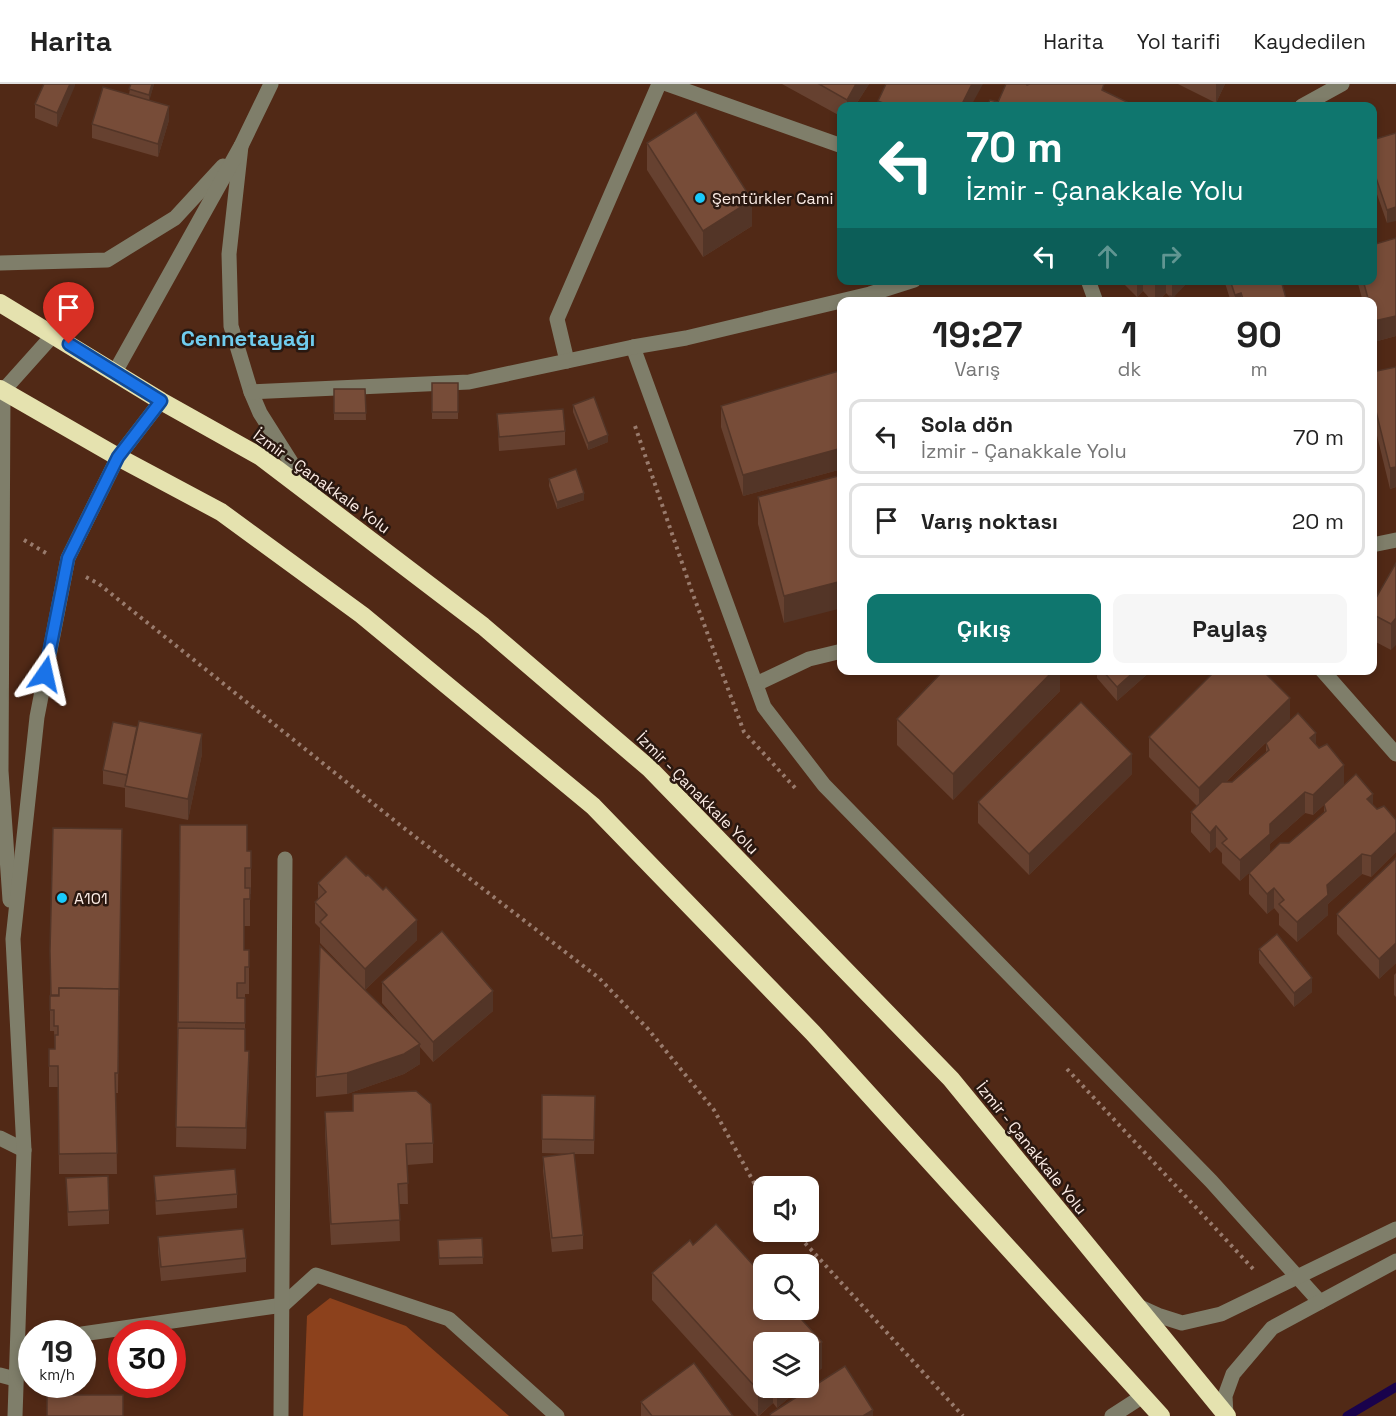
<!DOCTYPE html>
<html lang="tr">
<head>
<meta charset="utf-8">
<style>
	body { margin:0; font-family:"Space Grotesk",sans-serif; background:#f6f6f6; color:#222; height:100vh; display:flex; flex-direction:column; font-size:22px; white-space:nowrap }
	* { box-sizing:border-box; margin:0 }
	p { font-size:20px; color:#767676 }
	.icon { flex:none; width:33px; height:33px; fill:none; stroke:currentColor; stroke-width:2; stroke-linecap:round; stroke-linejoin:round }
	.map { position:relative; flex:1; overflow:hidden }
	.drawer { position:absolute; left:837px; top:213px; width:540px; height:378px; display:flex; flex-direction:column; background:#fff; border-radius:12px; box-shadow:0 3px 9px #0003 }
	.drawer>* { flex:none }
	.guide { position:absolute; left:837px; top:18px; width:540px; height:183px; border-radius:12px; box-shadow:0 3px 9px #0003; background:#0f766e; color:#fff; overflow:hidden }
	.buttons { position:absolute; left:753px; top:1092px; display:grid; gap:12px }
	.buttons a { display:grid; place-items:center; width:66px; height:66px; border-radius:12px; background:#fff; box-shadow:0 3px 9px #0003; font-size:30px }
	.speed { position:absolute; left:18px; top:1236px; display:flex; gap:12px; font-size:30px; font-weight:700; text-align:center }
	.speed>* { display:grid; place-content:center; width:78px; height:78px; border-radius:50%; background:#fff; box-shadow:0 3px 9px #0003; line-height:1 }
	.speed small { font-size:15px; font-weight:400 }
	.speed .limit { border:9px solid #d22; background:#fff; color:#111 }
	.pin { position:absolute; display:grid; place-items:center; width:51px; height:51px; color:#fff; margin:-62px -26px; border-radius:50% 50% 50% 0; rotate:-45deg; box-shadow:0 0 6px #0007 }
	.pin .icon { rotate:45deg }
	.me { position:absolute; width:66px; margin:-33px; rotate:11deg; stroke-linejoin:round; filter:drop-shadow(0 0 4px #0008) }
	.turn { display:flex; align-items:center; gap:21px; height:126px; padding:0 30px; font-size:27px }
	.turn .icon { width:78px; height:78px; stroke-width:2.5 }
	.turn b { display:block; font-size:42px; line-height:51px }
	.lanes { display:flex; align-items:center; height:57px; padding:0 30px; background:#0003; justify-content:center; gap:30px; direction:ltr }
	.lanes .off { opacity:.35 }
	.eta { display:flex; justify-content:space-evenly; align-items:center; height:102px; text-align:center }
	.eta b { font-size:36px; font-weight:700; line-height:42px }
	.button { display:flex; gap:12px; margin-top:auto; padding:12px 30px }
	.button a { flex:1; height:69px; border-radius:12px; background:#0f766e; color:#fff; font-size:24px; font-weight:700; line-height:69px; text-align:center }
	.button a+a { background:#f6f6f6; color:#222 }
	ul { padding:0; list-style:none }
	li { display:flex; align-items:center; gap:18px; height:75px; margin:0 12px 9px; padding:0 18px; border:3px solid #e0e0e0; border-radius:12px }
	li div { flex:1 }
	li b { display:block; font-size:22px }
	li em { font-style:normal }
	header { display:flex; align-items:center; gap:36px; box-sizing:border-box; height:84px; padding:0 30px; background:#fff; border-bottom:2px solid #e0e0e0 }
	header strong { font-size:28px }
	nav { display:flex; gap:33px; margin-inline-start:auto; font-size:21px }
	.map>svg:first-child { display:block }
	.green { fill:#8c411c }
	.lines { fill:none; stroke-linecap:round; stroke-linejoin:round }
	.stream { stroke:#19024c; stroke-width:9 }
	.path { stroke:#997b6d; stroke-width:4; stroke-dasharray:3 4.5; stroke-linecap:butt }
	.minor { stroke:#7f7e6a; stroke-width:15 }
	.highway { stroke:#e5e2af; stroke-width:18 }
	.wall { fill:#664130; fill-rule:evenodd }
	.shaded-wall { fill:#533527 }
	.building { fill:#774c38; stroke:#533527; stroke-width:1.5 }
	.route-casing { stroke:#114b97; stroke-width:15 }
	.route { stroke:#1a73e8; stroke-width:10 }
	.poi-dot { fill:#19cafc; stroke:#2a1810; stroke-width:2 }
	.labels { text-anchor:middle; stroke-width:5; stroke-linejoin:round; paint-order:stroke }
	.poi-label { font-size:16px; fill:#fcece5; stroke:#2a1810; text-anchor:start }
	.street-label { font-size:16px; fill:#fcece5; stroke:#2a1810 }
	.district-label { font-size:22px; font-weight:bold; fill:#70ccee; stroke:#2a1810 }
</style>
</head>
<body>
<header>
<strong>Harita</strong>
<nav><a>Harita</a><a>Yol tarifi</a><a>Kaydedilen</a></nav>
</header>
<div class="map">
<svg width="1396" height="1332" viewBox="0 0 1396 1332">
	<rect width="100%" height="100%" fill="#512916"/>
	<path class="green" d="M330,1214L406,1242L509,1332H303L307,1232Z"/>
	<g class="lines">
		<path class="stream" d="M1347,1332L1396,1303"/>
		<g class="path">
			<path d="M635,342L691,505L744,648L797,706"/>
			<path d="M24,456L46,469"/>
			<path d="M86,493L99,500L400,741L599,894L648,945L714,1026L758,1106L764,1113"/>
			<path d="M1067,985L1256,1188"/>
			<path d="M795,1148L963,1332"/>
		</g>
		<g class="minor">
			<path d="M667,0L842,62"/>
			<path d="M1302,22L1342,0"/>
			<path d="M241,62L229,170L231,242L251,308L260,329L291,378L313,409"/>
			<path d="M0,179L107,176L175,134L223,82"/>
			<path d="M1088,196L1096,218"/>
			<path d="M633,263L764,623L824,701L1211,1097L1320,1218"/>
			<path d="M567,277L557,235L659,0"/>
			<path d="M115,288L241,62L271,0"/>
			<path d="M251,308L469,298L633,263L686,254L870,210L914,196"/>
			<path d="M1372,461L1396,456"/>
			<path d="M1322,586L1396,670"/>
			<path d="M756,600L809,575L842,567"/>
			<path d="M10,816L1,687L3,307L54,250"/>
			<path d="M0,1054L24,1066"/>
			<path d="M1138,1222L1160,1232L1182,1239L1221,1230L1396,1145"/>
			<path d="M82,1250L283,1221L316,1191L449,1235L557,1332"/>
			<path d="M0,1291L15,1295"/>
			<path d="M1226,1331L1225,1312L1233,1290L1272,1244L1396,1177"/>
			<path d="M15,1332L24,1066L13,855L37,633L68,474L118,373L161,317"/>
			<path d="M281,1332L285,775"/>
			<path d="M1112,1332L1143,1312"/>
		</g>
		<g class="highway">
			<path d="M0,219L161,317L261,373L483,542L650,685L951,995L1227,1332"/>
			<path d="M0,305L118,373L221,428L362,531L593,722L813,949L1161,1332"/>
		</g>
	</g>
	<g class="wall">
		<path d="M75,0L57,43L35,34V20Z"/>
		<path d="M131,0H154L149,16L169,36L158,73L92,54V40L129,10Z"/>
		<path d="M782,0H869L855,22H842V33Z"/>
		<path d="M1178,0H1225L1216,19Z"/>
		<path d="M878,17L971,22H878Z"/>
		<path d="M1396,49L1387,139L1372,96V56Z"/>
		<path d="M647,59L752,142L703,173L647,86Z"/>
		<path d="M1396,154V252L1374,258L1372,251V218H1363L1357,196H1372Z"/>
		<path d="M1124,196H1190L1173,213H1170L1166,209L1157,218H1153L1143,207L1137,213L1124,200Z"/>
		<path d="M1224,196H1281L1287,218H1231Z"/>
		<path d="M1396,283V403L1390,405L1372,331V288Z"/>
		<path d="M842,286V385L743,412L721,343V322Z"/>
		<rect x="432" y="299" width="26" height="36"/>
		<path d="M334,305H365L366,336H334Z"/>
		<path d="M573,321L608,358L588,366L573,328Z"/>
		<path d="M497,330L565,347V361L499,367Z"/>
		<path d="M842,391L784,539L758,440V413Z"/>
		<path d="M549,395L584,416L557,425L549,402Z"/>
		<path d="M1396,479L1391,566L1372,556V521Z"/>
		<path d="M1060,586V607L953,716L897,661V635Z"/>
		<path d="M1097,586H1152L1117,617L1097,594Z"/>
		<path d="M1290,635L1226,698H1232L1266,668V659L1316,661L1344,701L1373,722L1377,725L1396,736V768L1371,793L1362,790L1328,820V831L1297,858L1279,841V830L1274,824L1267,830L1249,810V789L1240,797L1222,779V769L1216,763L1210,769L1191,748V728L1197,722L1149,673V653ZM1324,721V729L1289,759L1270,768V760L1305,729L1313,731Z"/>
		<path d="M202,670L188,736L125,723V704L103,700V686Z"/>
		<path d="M1132,690L1029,791L978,739V718Z"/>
		<path d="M180,741L247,767H251V810H250V842H244V866H249V910H245V967L249,988L246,1065L176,1063Z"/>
		<path d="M1396,774V879L1379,895L1337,850V830Z"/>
		<path d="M318,799L417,856L365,906L320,859V844L315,839V818L318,815Z"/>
		<path d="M1259,865L1312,908L1294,923L1259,879Z"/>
		<path d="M50,867L119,926L118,1009H116L117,1090H59L58,1003H49V965H55L54,947H50Z"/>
		<path d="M1396,889V913L1394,911V891Z"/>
		<path d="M382,898L493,927L433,978L420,963V980L404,990L347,1010L316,1013V993L404,944L382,919Z"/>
		<path d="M353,1010L433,1059V1079L407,1081L408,1120H399L400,1157L331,1161L325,1049V1028L353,1027Z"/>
		<path d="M542,1011L595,1012L594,1070H574L583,1151V1165L552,1168L543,1087V1073L573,1070L542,1069Z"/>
		<path d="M154,1092L237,1110V1124L156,1131Z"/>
		<path d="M66,1094L109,1126V1140L68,1142Z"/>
		<path d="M716,1140L764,1193V1226H793L822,1258V1284L808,1296V1258H764V1304H800L777,1324L773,1319L759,1332H757L652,1216V1189L690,1156L693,1161Z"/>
		<path d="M158,1153L246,1174V1188L161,1197L158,1167Z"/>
		<path d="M482,1154L483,1180L439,1181L438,1156Z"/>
		<path d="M641,1318L733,1332H641Z"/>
	</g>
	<g class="shaded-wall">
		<path d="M70,0H75V2L57,43V29Z"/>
		<path d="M152,0H154L149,18V11Z"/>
		<path d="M856,0H869L855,22H847V16Z"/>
		<path d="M972,0H983L971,22H961Z"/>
		<path d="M1216,0H1225L1216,19Z"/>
		<path d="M169,22V36L158,73V60Z"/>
		<path d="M752,116V142L703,173V147Z"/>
		<path d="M1396,123V137L1387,139V126Z"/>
		<path d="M1137,196H1143V207L1137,213Z"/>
		<path d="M1157,196H1166V209L1157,218H1155V199Z"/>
		<path d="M1172,196H1190L1172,215Z"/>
		<path d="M1241,209V218H1235V211Z"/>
		<path d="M1396,232V252L1374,258V237Z"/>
		<path d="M608,351V358L588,366V359Z"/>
		<path d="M842,364V385L743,412V391Z"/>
		<path d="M1396,383V403L1390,405V384Z"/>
		<path d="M584,409V416L557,425V418Z"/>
		<path d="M842,497V524L784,539V512Z"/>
		<path d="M1396,534V561L1391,566V540Z"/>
		<path d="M1054,586H1060V607L953,716V690Z"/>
		<path d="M1136,586H1152L1117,617V603Z"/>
		<path d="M1290,614V635L1199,724V704Z"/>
		<path d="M1316,649V670L1310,654Z"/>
		<path d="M202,650V670L188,736V715Z"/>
		<path d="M1132,670V690L1029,791V770Z"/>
		<path d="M1344,681V702L1313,731V711Z"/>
		<path d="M1305,708V729L1270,760V770L1240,797V776L1270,740Z"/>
		<path d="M1373,710V731L1367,715Z"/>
		<path d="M1216,742V763L1210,769V749Z"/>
		<path d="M1396,748V768L1371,793V772Z"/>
		<path d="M1362,770V790L1328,820V831L1297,858V838L1327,801Z"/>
		<path d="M1274,804V824L1267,830V810Z"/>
		<path d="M417,836V856L365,906V885Z"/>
		<path d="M1396,859V879L1379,895V875Z"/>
		<path d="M1312,894V908L1294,923V909Z"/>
		<path d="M493,907V927L433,978V958Z"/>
		<path d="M420,960V980L404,990L347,1010V989Z"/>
		<path d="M249,967V988L246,1065V1044Z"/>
		<path d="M822,1258V1284L808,1296V1270Z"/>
		<path d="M764,1302V1304H773V1319L758,1332V1306Z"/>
		<path d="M777,1304H800L777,1324Z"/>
		<path d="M873,1326V1332H863Z"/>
	</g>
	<g class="building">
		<path d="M44,0H70L57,29L35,20Z"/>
		<path d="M131,0H152L149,11L129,5Z"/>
		<path d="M819,0H856L847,16Z"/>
		<path d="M886,0H972L961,22H890L878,17Z"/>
		<path d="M1006,0H1026L1027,1L1030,0H1104L1102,6L1127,18L1125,22H987L990,16L998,18Z"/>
		<path d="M103,3L169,22L158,60L92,40Z"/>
		<path d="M696,28L752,116L703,147L647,59Z"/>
		<path d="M1396,49V123L1387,126L1372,82V56Z"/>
		<path d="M1396,154V232L1374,237L1372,231V218H1369L1363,196H1372V161Z"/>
		<path d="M1230,196H1281L1287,218H1261L1260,216L1254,218H1244L1241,209L1235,211Z"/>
		<path d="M1170,212L1191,218H1169Z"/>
		<path d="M1396,283V383L1390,384L1372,311V288Z"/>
		<path d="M842,286V364L743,391L721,322Z"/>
		<rect x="432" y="299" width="26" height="29"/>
		<path d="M334,305H365L366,329H334Z"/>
		<path d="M594,313L608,351L588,359L573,321Z"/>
		<path d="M563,325L565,347L499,353L497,330Z"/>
		<path d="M576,385L584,409L557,418L549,395Z"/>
		<path d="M842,391V497L784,512L758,413Z"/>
		<path d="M1396,479V534L1391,540L1372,530V521Z"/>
		<path d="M944,586H1054L953,690L897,635Z"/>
		<path d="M1102,586H1136L1117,603Z"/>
		<path d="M1216,586H1262L1290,614L1199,704L1149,653Z"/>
		<path d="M1081,618L1132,670L1029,770L978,718Z"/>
		<path d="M1298,629L1316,649L1310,654L1319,664L1327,660L1344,681L1313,711L1305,708L1270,740V750L1240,776L1222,759L1227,755L1216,742L1210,749L1191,728L1222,698H1232L1269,666L1266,659Z"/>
		<path d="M139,637L202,650L188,715L125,702Z"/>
		<path d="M113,638L137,643L127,691L103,686Z"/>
		<path d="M1356,690L1373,710L1367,715L1377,725L1384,722L1396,736V748L1371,772L1362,770L1327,801L1328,811L1297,838L1279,820L1284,816L1274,804L1267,810L1249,789L1280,759H1289L1326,727L1324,720Z"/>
		<path d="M180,741H247V767H251V784H245V804H250V815H244V866H249V883H245V899H237V914H245V939L178,938Z"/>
		<path d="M53,744L122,745L119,912V905L59,904V911H51L50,867Z"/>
		<path d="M346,772L366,792L368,791L383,806L386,803L417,836L365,885L320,838L327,831L315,818L326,808L318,799Z"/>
		<path d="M1396,774V859L1379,875L1337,830Z"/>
		<path d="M442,847L493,907L433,958L382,898Z"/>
		<path d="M1277,850L1312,894L1294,909L1259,865Z"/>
		<path d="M320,862L420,960L404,970L347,989L316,993Z"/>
		<path d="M59,904L119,905L118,989H115L117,1069L59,1070L58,982H49V965H55V951H58V942H54V926H50V912H59Z"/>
		<path d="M178,944L245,945V967H249L246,1044L176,1043Z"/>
		<path d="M416,1007L431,1020L433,1059L406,1060L408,1099L398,1100L400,1136L331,1140L325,1028L353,1027V1010Z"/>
		<path d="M542,1011L595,1012L594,1056L542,1055Z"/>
		<path d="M574,1069L583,1151L552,1154L543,1073Z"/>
		<path d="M235,1085L237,1110L156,1117L154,1092Z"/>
		<path d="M108,1092L109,1126L68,1128L66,1094Z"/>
		<path d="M716,1140L764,1193V1226H793L822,1258L808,1270V1258H764V1302L758,1306L652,1189L690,1156L693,1161Z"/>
		<path d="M243,1145L246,1174L161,1183L158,1153Z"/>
		<path d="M482,1154L483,1173L439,1174L438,1156Z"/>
		<path d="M694,1279L733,1332H652L641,1318Z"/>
		<path d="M845,1282L873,1326L863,1332H771L770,1330Z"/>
		<rect x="47" y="1311" width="76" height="21"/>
	</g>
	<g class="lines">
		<defs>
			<path id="route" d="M45,590L68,474L118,373L161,317L69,260"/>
		</defs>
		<use href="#route" class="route-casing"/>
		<use href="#route" class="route"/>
	</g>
	<g class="poi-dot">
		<circle cx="700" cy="114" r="6"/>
		<circle cx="62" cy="814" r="6"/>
	</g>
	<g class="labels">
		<g class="poi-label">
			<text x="712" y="120">Şentürkler Cami</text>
			<text x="74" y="820">A101</text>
		</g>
		<g class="street-label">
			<text transform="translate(322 397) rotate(36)" y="6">İzmir - Çanakkale Yolu</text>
			<text transform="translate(698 709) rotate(45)" y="6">İzmir - Çanakkale Yolu</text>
			<text transform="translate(1032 1064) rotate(51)" y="6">İzmir - Çanakkale Yolu</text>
		</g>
		<g class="district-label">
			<text x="248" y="262">Cennetayağı</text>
		</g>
	</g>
</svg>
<div class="buttons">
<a><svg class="icon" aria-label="sound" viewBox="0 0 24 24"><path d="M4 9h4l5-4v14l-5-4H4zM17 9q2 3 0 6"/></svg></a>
<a><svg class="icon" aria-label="search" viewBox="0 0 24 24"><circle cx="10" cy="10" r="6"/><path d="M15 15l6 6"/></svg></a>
<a><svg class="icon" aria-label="layers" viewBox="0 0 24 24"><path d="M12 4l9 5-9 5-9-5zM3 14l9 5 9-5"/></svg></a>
</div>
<div class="speed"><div>19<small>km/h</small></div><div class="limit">30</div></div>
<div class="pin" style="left:69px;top:260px;background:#d93025"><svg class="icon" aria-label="arrive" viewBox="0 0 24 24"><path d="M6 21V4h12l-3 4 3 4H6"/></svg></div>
<svg class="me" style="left:45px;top:590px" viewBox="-20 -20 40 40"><path d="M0-17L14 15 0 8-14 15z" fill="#1a73e8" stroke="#fff" stroke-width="4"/></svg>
<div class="guide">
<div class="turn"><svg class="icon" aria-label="left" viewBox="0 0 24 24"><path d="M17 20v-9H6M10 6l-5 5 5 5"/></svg><div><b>70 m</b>İzmir - Çanakkale Yolu</div></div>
<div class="lanes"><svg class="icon" aria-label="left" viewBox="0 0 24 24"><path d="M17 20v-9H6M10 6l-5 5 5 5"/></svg><svg class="icon off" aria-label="ahead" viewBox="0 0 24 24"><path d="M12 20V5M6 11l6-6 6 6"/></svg><svg class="icon off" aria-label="right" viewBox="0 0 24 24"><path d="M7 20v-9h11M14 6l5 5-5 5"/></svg></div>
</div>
<section class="drawer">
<div class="eta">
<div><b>19:27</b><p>Varış</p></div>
<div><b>1</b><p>dk</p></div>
<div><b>90</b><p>m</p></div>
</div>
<ul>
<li><svg class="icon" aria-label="left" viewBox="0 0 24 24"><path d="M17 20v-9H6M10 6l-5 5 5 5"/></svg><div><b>Sola dön</b><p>İzmir - Çanakkale Yolu</p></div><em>70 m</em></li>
<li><svg class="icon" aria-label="arrive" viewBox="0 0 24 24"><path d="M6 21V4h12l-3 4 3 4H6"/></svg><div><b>Varış noktası</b></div><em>20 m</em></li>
</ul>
<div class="button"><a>Çıkış</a><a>Paylaş</a></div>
</section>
</div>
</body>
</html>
